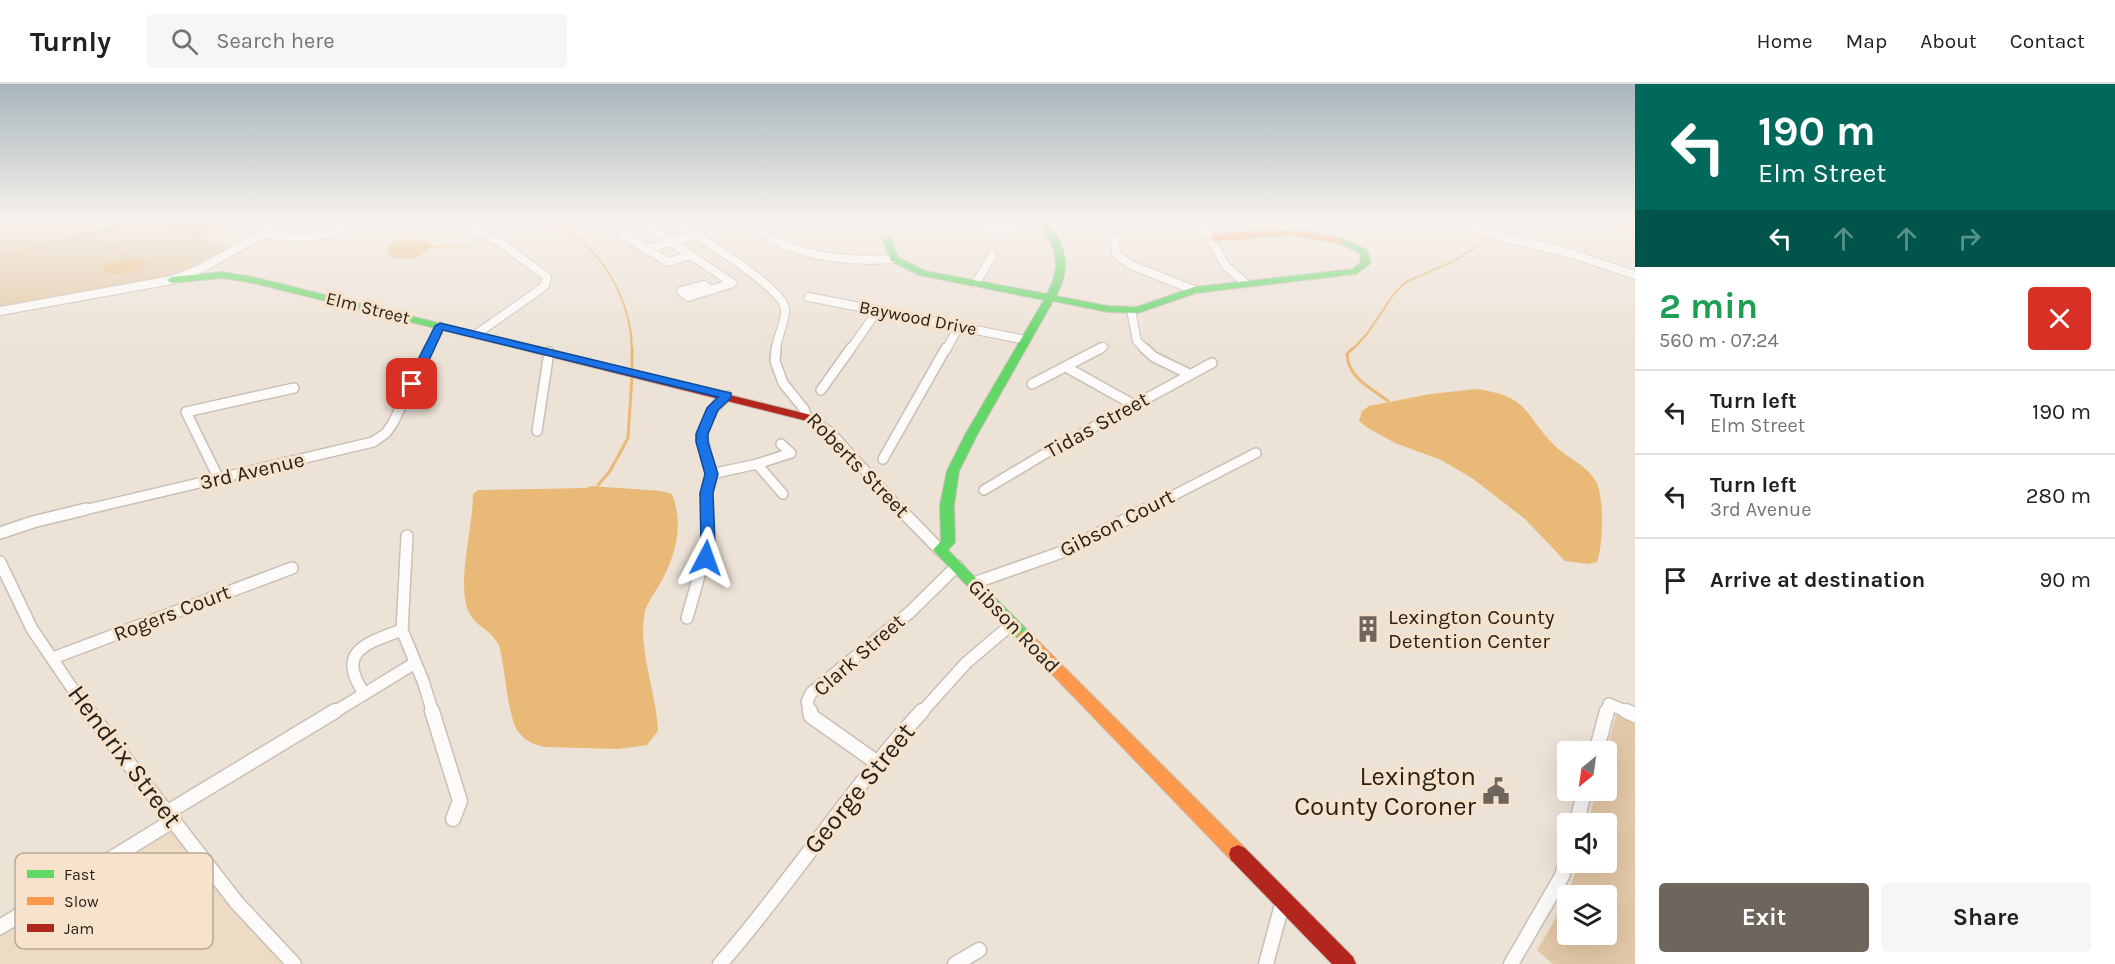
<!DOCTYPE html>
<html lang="en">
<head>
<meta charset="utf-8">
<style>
	body { margin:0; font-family:Karla,sans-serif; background:#f6f6f6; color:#202124; height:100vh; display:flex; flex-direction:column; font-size:22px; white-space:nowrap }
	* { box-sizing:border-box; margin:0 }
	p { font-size:20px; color:#757577 }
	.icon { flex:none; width:33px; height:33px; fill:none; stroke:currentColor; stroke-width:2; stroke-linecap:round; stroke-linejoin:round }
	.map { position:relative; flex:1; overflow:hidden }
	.panel { display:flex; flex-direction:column; background:#fff; width:480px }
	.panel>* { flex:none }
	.hud { background:#00695c; color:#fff; overflow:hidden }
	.needle { width:39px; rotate:209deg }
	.buttons { position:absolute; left:1557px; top:657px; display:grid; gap:12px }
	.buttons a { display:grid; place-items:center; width:60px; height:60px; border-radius:6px; background:#fff; box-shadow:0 6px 24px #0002; font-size:30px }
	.pin { position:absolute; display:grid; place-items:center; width:51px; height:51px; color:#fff; margin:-26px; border-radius:12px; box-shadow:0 3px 9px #0006 }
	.me { position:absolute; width:66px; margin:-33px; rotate:4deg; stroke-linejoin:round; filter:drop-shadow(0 0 4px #0008) }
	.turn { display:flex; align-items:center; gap:21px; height:126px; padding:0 24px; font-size:27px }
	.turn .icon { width:78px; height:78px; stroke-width:2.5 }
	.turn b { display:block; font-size:42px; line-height:51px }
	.lanes { display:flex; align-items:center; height:57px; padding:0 24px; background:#0003; justify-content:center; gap:30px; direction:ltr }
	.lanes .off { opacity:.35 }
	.round { display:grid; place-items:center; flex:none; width:63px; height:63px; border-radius:6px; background:#f6f6f6 }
	.summary { display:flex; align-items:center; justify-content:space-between; height:102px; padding:0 24px }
	h1 { font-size:36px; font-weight:700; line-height:45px; color:#1e9e55 }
	.action { display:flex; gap:12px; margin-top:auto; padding:12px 24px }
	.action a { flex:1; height:69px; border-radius:6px; background:#6e655c; color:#fff; font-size:24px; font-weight:700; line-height:69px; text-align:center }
	.action a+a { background:#f6f6f6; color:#202124 }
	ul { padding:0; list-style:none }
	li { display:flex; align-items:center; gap:18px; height:84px; padding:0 24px; border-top:2px solid #e0e0e0 }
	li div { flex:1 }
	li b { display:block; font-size:22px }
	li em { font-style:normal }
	header { display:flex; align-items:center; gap:36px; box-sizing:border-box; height:84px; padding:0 30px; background:#fff; border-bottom:2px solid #e0e0e0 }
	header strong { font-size:28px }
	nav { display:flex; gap:33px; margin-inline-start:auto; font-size:21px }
	.search { width:420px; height:54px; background:#f6f6f6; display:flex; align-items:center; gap:15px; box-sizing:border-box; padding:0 21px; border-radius:6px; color:#757577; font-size:22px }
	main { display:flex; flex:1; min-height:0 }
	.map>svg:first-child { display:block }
	.built { fill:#eedbc6 }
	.green { fill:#e3c8a7; fill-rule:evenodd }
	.forest { fill:#e8bf8a }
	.water { fill:#e9b978 }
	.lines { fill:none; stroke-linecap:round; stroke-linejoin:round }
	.stream-far1 { stroke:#e9b978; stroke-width:2 }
	.stream { stroke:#e9b978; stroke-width:3 }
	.street-far3-casing { stroke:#c8bfb6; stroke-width:10 }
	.street-far2-casing { stroke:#c8bfb6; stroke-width:12 }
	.street-far1-casing { stroke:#c8bfb6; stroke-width:14 }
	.street-casing { stroke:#c8bfb6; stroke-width:17 }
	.fast-casing { stroke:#c8bfb6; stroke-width:2 }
	.slow-casing { stroke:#c8bfb6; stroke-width:2 }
	.jam-casing { stroke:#c8bfb6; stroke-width:2 }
	.street-far3 { stroke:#fcfbf9; stroke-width:8 }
	.street-far2 { stroke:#fcfbf9; stroke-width:9 }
	.street-far1 { stroke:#fcfbf9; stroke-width:11 }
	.street { stroke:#fcfbf9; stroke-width:14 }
	.fast { fill:#63d668; fill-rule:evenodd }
	.slow { fill:#ff974d; fill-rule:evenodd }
	.jam { fill:#b3261e; fill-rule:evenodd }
	.route { fill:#1a73e8; stroke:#114b97; stroke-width:1.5 }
	.labels { text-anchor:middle; stroke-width:6; stroke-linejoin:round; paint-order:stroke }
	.far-street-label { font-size:18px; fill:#29221a; stroke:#f7e3cc }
	.street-label { font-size:21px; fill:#29221a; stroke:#f7e3cc }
	.poi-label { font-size:21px; fill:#29221a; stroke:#f7e3cc; text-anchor:start }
	.near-street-label { font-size:26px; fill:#29221a; stroke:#f7e3cc }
	.near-poi-label { font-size:26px; fill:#29221a; stroke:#f7e3cc; text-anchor:end }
	.key { fill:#f7e3cc; stroke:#b9a997; stroke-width:1.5 }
	.key-label { font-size:16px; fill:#29221a }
</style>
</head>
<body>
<header>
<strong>Turnly</strong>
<div class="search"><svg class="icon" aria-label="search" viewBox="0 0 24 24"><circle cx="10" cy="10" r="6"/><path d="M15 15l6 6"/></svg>Search here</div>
<nav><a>Home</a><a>Map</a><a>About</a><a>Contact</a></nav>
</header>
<main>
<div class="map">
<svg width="1635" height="880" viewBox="0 0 1635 880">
	<rect width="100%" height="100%" fill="#ede2d6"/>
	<path class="built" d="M174,736L294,880H0V843Z"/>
	<g class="green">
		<path d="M0,136H149L229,163L198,183L166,195L0,223Z"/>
		<path d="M1629,631L1635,634V880H1553L1537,866C1554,839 1570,810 1578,779L1606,778V740L1588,739L1596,707L1606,706V667L1616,632ZM1568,812H1606V850H1568Z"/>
	</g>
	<path class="forest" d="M149,136H231L216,144L204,155Z"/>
	<g class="water">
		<path d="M402,155L428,158L432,163C419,175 405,178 389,172L387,162Z"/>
		<path d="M142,174L147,178C136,188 125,189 111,191L103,186L105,181L114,178Z"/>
		<path d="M1477,305C1531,313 1523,330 1556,363C1568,374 1587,382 1595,396C1605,410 1603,462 1597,478L1588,480L1565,477L1525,435L1472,394L1441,376L1395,359L1368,344L1359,337L1362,327L1369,322L1430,310Z"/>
		<path d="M591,402L661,407L672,410C684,440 676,471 661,498C656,507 648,517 645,527C637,563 657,610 658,647L647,661L619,665L545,663C536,661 527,658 521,651C507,639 506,583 499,562C492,544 471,543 466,520C459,488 473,443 473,410L478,406L586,404Z"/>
	</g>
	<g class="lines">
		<g class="stream-far1">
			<path d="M547,136C559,143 572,150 583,159C612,183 632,227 632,266"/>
			<path d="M1486,136L1490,147"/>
			<path d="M1611,136L1635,146"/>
			<path d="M505,141L516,136"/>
			<path d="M89,149V155L123,168L128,171V175"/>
			<path d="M432,163L466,162"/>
			<path d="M0,174L111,145L133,136"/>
			<path d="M1352,266L1367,250L1393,211L1406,198L1454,177L1481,160L1490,151"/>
		</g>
		<g class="stream">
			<path d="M632,264V284"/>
			<path d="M1353,264L1347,270C1348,294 1371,304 1388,317"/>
			<path d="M598,401L610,387L628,354L632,292"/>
		</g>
		<defs>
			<g id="street-far3">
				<path d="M456,136L499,158L547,193L545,201L538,207L475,251"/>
				<path d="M673,136C694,150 783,203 785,225C786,237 777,252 776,266"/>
				<path d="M941,136L999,146L1044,137"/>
				<path d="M1190,136L1213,154L1212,158L1226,182L1245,199"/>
				<path d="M1297,136L1304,146"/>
				<path d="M1452,136L1495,151L1573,170L1635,191"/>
				<path d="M1048,142L1074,136"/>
				<path d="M649,143L671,158"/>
				<path d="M761,148C799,173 849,178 894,175"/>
				<path d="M259,150C291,154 326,159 352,136"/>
				<path d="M623,150L647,165L671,158"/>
				<path d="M694,151L671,158L732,199L711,206"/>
				<path d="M1115,155L1116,170L1131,181L1194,206"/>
				<path d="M647,165L668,178L691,171"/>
				<path d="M976,199L992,172"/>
				<path d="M704,201L711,206L688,213L681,207Z"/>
				<path d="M809,213L1026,256"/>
				<path d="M1131,226L1137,257L1146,266"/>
				<path d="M0,227L172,196L200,185L288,136"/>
				<path d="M429,266L440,242"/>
				<path d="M850,266L878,226"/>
				<path d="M946,266L959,242"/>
				<path d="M1098,266L1103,263"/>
			</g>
			<g id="street-far2">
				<path d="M776,264L775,277L783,299L804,325L807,333L830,348L902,427"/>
				<path d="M1144,264L1154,273L1189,290"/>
				<path d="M1066,283L1134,321"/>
				<path d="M1032,300L1101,264"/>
				<path d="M821,306L851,264"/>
				<path d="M537,347L549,268"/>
				<path d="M883,375L946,264"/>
				<path d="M757,380L783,410"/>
				<path d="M711,390L757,380L791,369L781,360"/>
				<path d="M219,395L186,328L294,304"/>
				<path d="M984,406L1046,369L1212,279"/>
				<path d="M80,427L373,358L386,349L393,339L429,264"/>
				<path d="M707,427V409L711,390L702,350L713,325L727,312"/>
				<path d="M1143,427L1256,369"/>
			</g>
			<g id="street-far1">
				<path d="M900,425L940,466"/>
				<path d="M0,449L33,438L86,425"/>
				<path d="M407,452L402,546L423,597L433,629"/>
				<path d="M0,478L32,545L89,629"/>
				<path d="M974,499L1065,467L1146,425"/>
				<path d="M687,534L708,460L707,425"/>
				<path d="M53,574L292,484"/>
				<path d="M364,609C335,567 367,559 402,546"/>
				<path d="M333,629L415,579"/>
				<path d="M810,629L807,618L811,609L909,529L957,482"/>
				<path d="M921,629L966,579L1012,540"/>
				<path d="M1607,629L1609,620L1630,629"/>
			</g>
			<g id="street">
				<path d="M88,627L237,819L294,880"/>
				<path d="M432,627L460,717L453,735"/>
				<path d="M810,627L811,632L879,680"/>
				<path d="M1626,627L1635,631"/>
				<path d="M1596,668L1607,627"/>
				<path d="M168,728L335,627"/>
				<path d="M1576,740L1585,706"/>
				<path d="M0,843L174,736"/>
				<path d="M720,880C791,799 849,707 922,627"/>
				<path d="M955,880L979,866"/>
				<path d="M1266,880L1283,817"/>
				<path d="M1511,880L1562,792L1568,772"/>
			</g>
			<g id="fast">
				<path d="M1038,136H1046C1066,162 1072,182 1056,212L1108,222L1137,223L1194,203L1353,185L1361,178L1360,169L1338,159L1337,157L1341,154L1367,166L1371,179L1356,190L1196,209L1138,229L1108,228L1053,217L977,351L959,387L954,421L955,458L948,466L1030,549L1033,553L1030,557L1025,559L1020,557L933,466L941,457L940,421L947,387L965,351L1044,216L919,191L891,177L883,156L890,154L898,173L925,187L1047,210C1063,182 1056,161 1038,136Z"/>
				<path d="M222,188L253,193L471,247L472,249L467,252L253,199L222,194L172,199L167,196L172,193Z"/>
			</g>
			<g id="slow">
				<path d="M1261,146L1309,147L1345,157L1341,160L1293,151L1213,157L1209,154L1213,151Z"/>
				<path d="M1025,547L1030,549L1245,764L1247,770L1245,776L1238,779L1231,776L1020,557L1017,553L1020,549Z"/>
			</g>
			<g id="jam">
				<path d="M467,246L811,331L813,333L807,337L463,251L462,249Z"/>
				<path d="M1238,761L1245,764L1353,873L1356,880H1332L1231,776L1229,770L1231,764Z"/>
			</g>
		</defs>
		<use href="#street-far3" class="street-far3-casing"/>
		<use href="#street-far2" class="street-far2-casing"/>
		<use href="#street-far1" class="street-far1-casing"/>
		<use href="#street" class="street-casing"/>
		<use href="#fast" class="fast-casing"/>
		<use href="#slow" class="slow-casing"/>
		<use href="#jam" class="jam-casing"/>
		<use href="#street-far3" class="street-far3"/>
		<use href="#street-far2" class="street-far2"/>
		<use href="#street-far1" class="street-far1"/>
		<use href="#street" class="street"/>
		<use href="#fast" class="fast"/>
		<use href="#slow" class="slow"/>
		<use href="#jam" class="jam"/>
	</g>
	<linearGradient id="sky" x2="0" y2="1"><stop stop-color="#a8b6bb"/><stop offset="0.53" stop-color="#f7f2ed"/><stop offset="1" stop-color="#f7f2ed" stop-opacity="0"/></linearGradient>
	<rect width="1635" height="259" fill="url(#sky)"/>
	<path class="route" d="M440,239L731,309V314L718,326L708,350V358L718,390L713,409L715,460L711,477H701L699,474L701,460L700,409L705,390L696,358V350L707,324L718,313L443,246L418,300L412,304L408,303L406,300L435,242Z"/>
	<defs>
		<symbol id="building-bare" viewBox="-9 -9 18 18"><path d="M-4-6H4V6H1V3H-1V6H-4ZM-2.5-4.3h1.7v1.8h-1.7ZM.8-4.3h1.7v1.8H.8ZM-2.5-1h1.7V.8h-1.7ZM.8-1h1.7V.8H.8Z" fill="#6e655c" stroke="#f7e3cc" stroke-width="2.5" paint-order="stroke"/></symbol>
		<symbol id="civic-bare" viewBox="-9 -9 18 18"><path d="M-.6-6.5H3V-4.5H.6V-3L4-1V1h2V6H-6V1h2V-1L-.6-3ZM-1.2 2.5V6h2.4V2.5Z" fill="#6e655c" stroke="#f7e3cc" stroke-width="2.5" paint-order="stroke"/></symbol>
	</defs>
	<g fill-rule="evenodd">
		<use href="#building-bare" x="1349" y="526" width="38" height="38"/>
		<use href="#civic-bare" x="1477" y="688" width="38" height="38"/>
	</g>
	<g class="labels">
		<g class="far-street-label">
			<text transform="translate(368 224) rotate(14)" y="6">Elm Street</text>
			<text transform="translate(918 234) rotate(11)" y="6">Baywood Drive</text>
		</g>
		<g class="street-label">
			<text transform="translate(1097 341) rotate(-29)" y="7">Tidas Street</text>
			<text transform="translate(858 381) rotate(46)" y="7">Roberts Street</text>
			<text transform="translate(252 387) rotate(-13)" y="7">3rd Avenue</text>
			<text transform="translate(1117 439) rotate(-27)" y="7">Gibson Court</text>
			<text transform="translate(172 529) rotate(-21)" y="7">Rogers Court</text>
			<text transform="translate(1014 542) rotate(46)" y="7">Gibson Road</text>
			<text transform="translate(859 571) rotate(-41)" y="7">Clark Street</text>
		</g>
		<g class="poi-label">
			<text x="1388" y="540">Lexington County<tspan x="1388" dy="24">Detention Center</tspan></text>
		</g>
		<g class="near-street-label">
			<text transform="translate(125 672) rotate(53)" y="9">Hendrix Street</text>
			<text transform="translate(859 704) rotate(-51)" y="9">George Street</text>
		</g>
		<g class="near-poi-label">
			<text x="1476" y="701">Lexington<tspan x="1476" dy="30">County Coroner</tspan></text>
		</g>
	</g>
	<rect x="15" y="769" width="198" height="96" rx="9" class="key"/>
	<rect x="27" y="786" width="27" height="8" fill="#63d668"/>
	<rect x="27" y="813" width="27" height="8" fill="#ff974d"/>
	<rect x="27" y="840" width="27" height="8" fill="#b3261e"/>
	<g class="key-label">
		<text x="64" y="796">Fast</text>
		<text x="64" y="823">Slow</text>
		<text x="64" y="850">Jam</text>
	</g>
</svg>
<div class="buttons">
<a><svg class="needle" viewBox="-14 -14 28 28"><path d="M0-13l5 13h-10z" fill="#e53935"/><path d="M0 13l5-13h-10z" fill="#757577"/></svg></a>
<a><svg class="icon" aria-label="sound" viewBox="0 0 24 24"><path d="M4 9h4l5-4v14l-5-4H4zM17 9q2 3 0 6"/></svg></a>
<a><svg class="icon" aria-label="layers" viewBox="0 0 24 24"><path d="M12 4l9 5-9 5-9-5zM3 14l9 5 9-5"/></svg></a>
</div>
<div class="pin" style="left:412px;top:300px;background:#d93025"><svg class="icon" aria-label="arrive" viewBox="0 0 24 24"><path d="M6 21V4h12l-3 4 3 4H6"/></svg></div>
<svg class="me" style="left:706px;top:474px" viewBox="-20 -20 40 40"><path d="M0-17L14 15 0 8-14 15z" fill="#1a73e8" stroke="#fff" stroke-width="4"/></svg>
</div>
<section class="panel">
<div class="hud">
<div class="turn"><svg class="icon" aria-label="left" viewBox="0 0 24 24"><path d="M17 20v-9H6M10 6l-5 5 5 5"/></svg><div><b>190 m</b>Elm Street</div></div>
<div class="lanes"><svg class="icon" aria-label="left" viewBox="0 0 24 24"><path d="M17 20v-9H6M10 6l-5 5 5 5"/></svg><svg class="icon off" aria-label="ahead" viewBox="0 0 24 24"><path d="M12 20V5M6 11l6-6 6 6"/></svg><svg class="icon off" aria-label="ahead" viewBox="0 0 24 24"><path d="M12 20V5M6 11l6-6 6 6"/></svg><svg class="icon off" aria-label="right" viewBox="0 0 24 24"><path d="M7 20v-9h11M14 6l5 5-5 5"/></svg></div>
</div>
<div class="summary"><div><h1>2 min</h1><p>560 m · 07:24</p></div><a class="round" style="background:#d93025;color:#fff"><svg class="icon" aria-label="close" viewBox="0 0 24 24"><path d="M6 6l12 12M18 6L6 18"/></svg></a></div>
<ul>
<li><svg class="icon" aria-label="left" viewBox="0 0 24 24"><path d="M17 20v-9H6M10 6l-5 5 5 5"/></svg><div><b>Turn left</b><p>Elm Street</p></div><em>190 m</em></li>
<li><svg class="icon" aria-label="left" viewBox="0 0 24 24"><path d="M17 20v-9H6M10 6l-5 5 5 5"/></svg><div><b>Turn left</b><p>3rd Avenue</p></div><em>280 m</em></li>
<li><svg class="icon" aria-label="arrive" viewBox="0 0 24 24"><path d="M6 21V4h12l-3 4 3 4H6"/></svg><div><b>Arrive at destination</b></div><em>90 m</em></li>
</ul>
<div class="action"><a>Exit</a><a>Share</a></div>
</section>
</main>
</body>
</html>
